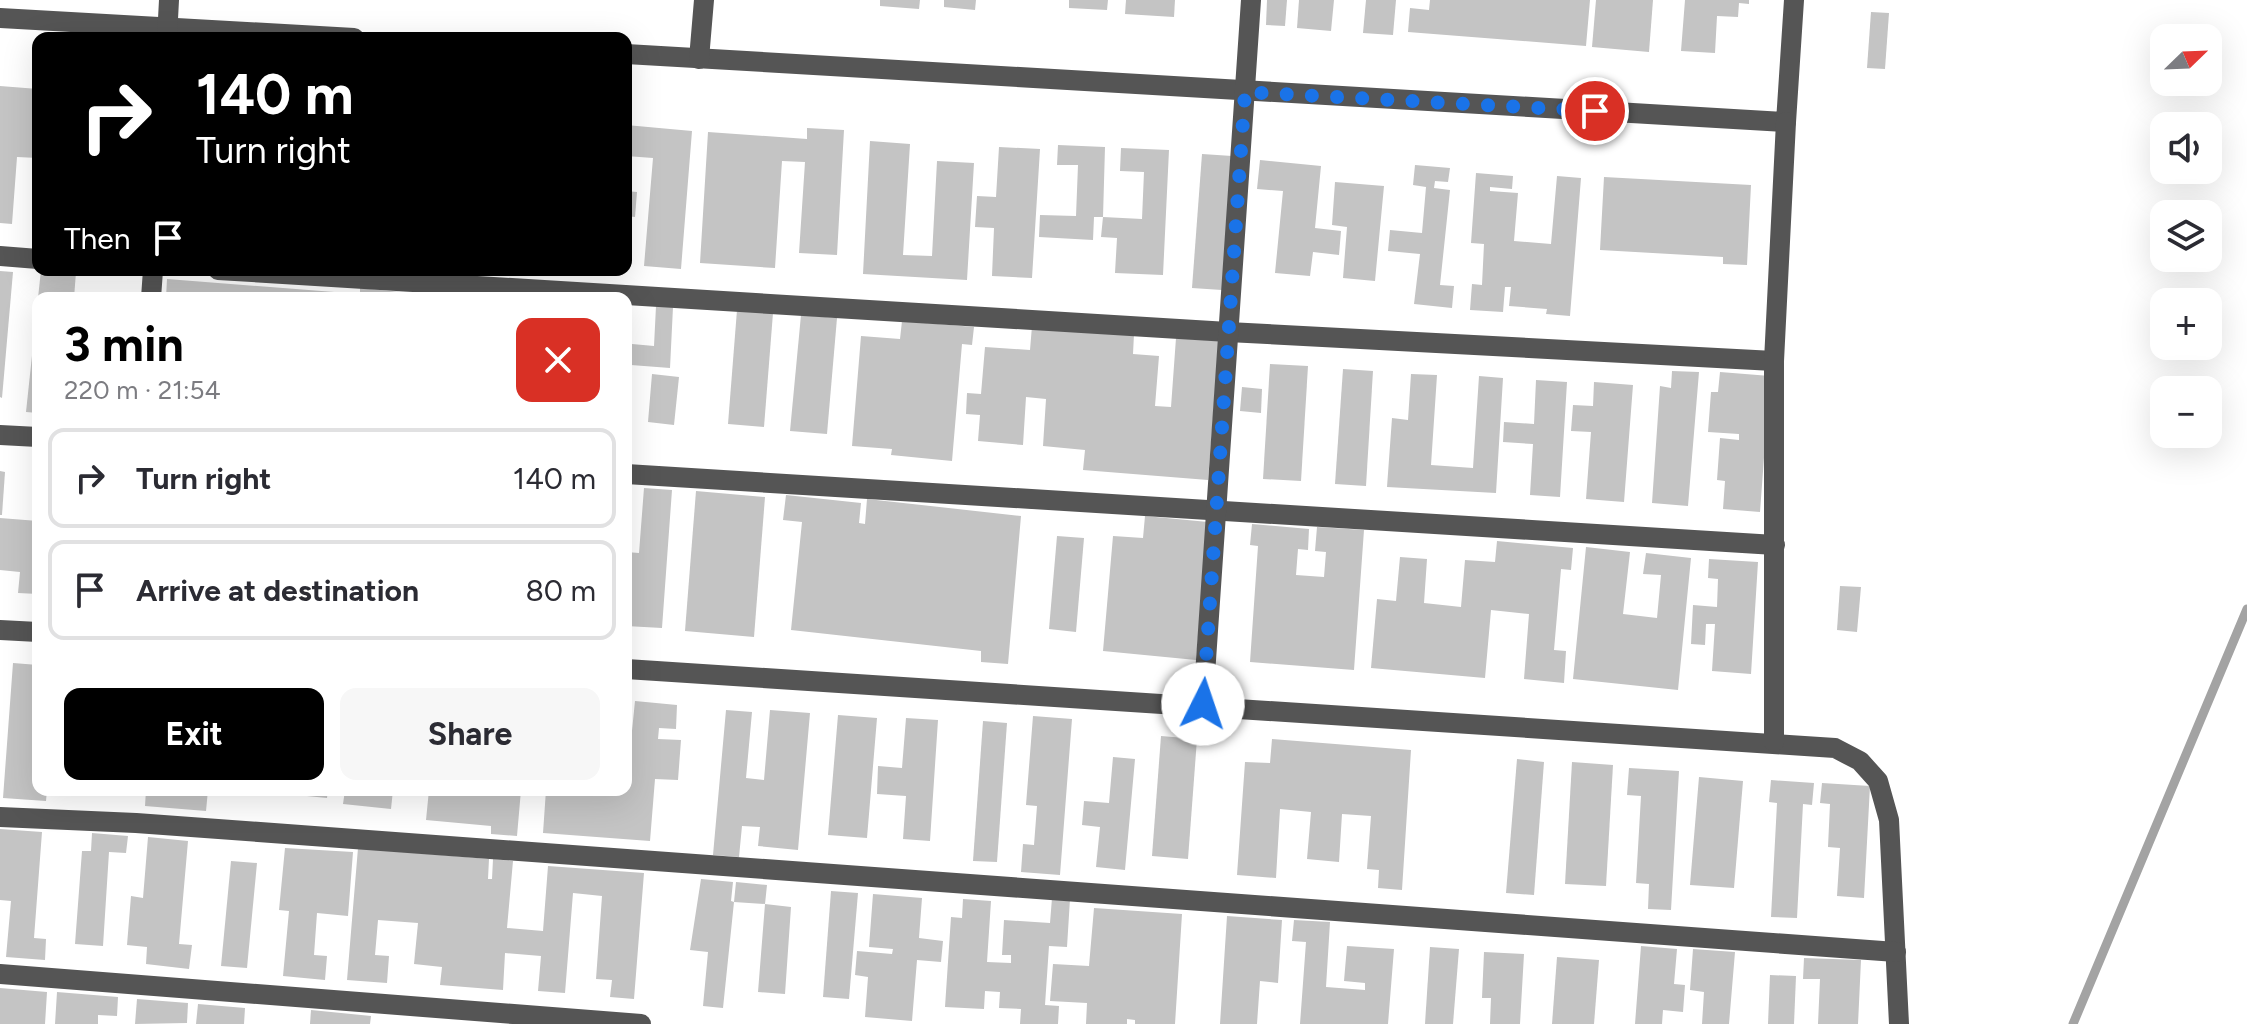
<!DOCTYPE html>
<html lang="en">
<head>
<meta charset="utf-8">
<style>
	body { margin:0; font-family:Figtree,sans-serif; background:#f7f7f7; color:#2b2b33; height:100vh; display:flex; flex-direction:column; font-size:30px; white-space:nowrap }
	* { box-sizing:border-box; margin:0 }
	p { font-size:26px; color:#7c7c81 }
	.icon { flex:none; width:44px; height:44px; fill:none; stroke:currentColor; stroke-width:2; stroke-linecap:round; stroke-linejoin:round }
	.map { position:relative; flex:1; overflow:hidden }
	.drawer { position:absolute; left:32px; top:292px; width:600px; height:504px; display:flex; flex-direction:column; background:#fff; border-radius:16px; box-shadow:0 8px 32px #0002 }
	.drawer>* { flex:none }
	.banner { position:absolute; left:32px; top:32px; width:600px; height:244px; border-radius:16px; box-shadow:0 8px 32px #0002; background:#000; color:#fff; overflow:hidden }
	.needle { width:52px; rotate:67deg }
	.controls { position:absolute; left:2150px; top:24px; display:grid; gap:16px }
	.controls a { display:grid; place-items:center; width:72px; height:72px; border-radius:16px; background:#fff; box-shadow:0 8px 32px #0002; font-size:40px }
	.pin { position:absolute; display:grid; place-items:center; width:68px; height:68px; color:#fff; margin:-34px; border:4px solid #fff; border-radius:50%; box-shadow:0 2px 8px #0007 }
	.me { position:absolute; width:88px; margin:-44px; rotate:4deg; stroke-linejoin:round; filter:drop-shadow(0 0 6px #0008) }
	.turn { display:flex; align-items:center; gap:28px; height:168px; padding:0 32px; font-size:36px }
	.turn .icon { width:104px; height:104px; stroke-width:2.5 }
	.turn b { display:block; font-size:56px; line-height:68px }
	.then { display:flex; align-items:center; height:76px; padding:0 32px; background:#0003; gap:16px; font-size:30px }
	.round { display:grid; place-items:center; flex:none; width:84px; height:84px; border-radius:16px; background:#f7f7f7 }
	.headline { display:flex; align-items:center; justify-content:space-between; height:136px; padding:0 32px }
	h1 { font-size:48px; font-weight:700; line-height:60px; color:#000 }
	.cta { display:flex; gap:16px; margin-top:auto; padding:16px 32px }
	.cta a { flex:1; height:92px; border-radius:16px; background:#000; color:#fff; font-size:32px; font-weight:700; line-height:92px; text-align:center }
	.cta a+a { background:#f7f7f7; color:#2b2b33 }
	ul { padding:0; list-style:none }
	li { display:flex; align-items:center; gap:24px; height:100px; margin:0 16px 12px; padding:0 16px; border:4px solid #e1e1e2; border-radius:16px }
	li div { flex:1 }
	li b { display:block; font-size:30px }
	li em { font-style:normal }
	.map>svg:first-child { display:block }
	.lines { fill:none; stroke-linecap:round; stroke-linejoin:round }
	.stream { stroke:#a3a3a3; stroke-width:9 }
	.building { fill:#c4c4c4 }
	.minor { stroke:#555; stroke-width:20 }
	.route { stroke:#1a73e8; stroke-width:14; stroke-dasharray:0 25.2 }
</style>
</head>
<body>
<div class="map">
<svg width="2247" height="1024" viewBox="0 0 2247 1024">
	<rect width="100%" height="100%" fill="#fff"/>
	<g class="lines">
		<path class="stream" d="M2073,1024L2247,609"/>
	</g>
	<g class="building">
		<path d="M880,0H920L919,9L880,6Z"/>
		<path d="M944,0H976L975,10L944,7Z"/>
		<path d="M1069,0H1108L1107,10L1069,8Z"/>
		<path d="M1126,0H1175L1174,17L1125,14Z"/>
		<path d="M1267,0H1287L1285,26L1266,25Z"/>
		<path d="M1299,0H1334L1331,31L1297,28Z"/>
		<path d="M1366,0H1396L1393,35L1363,33Z"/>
		<path d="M1430,0H1590L1586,46L1408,32L1410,8L1429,10Z"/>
		<path d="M1596,0H1653L1649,52L1592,47Z"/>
		<path d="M1685,0H1749V4L1739,3L1738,17L1717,16L1715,53L1681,51Z"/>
		<path d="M1871,12L1889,13L1885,69L1867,68Z"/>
		<path d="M0,86L38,89V158L17,157L12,224L0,223Z"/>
		<path d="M626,125L692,131L681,269L644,266L653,158L626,156Z"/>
		<path d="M807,128L844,130L837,255L799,253L805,162L782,161L775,268L700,263L708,132L807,139Z"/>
		<path d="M870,141L910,144L903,255L932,256L937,161L974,163L967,280L863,274Z"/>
		<path d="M1058,145L1105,147L1103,217H1094L1093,240L1039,237L1040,215L1076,216L1078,165H1057Z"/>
		<path d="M999,147L1040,149L1032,278L992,276L994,228L975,227L977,196L996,197Z"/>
		<path d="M1121,148L1169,150L1163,275L1115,273L1117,238L1101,237L1103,217L1142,219L1144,172L1120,171Z"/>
		<path d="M1202,154L1232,156L1222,290L1192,288Z"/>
		<path d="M1260,160L1321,166L1315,228L1341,231L1339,255L1313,252L1310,276L1275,273L1283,191L1257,189Z"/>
		<path d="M1415,165L1450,168L1448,182L1435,181L1434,188L1450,190L1440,285L1454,286L1452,308L1414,304L1420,254L1388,251L1390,230L1422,233L1426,187L1413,185Z"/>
		<path d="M1476,173L1513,176L1512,189L1490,187V191L1518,193L1514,241L1551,244L1557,176L1581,178L1570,316L1546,314L1547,309L1509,306L1511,287H1505L1503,312L1470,310L1472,284L1482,285L1484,244L1471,243Z"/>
		<path d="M1604,177L1751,185L1747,265L1723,264V257L1600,250Z"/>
		<path d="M1335,182L1384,186L1375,281L1343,278L1347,227L1332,225Z"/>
		<path d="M626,191L637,192L635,217L626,216Z"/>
		<path d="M41,270L76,272L74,298H38Z"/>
		<path d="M0,271L13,272L2,398L0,397Z"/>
		<path d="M167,279L360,294V288L458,298H166Z"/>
		<path d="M656,306L673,307L670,368L631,365L632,344L654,346Z"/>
		<path d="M737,310L773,313L764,427L728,424Z"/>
		<path d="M801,315L837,318L827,434L790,431Z"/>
		<path d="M36,318H38V413L26,412Z"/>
		<path d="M902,321L974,327L972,345L962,344L952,461L891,455L892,449L852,446L861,336L900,339Z"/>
		<path d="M1032,326L1134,334L1133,354L1159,356L1155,406L1171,407L1176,338L1219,341L1208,480L1083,470L1085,450L1043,446L1046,399L1026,397L1023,445L978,441L980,415L966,414L967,393L981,394L985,347L1030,350Z"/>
		<path d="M1270,364L1308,366L1301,481L1263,479Z"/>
		<path d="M1343,369L1373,371L1366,486L1335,484Z"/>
		<path d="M1672,371L1699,372L1688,506L1652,503L1660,386L1671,388Z"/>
		<path d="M1720,372L1770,376L1760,512L1723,509L1725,481L1717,480L1720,438L1739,440V434L1708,432L1711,392H1718Z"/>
		<path d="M652,374L679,377L674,425L648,422Z"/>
		<path d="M1411,374L1437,375L1431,465L1473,468L1479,376L1503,378L1496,493L1387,487L1392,418L1408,420Z"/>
		<path d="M1536,380L1567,382L1560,497L1530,495L1533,444L1503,442L1504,422L1534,424Z"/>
		<path d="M1594,382L1633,385L1624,502L1586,499L1591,432L1571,431L1573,405L1593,406Z"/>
		<path d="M1242,387L1262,389L1261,413L1240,411Z"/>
		<path d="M0,471L5,472L2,515H0Z"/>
		<path d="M644,488L672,490L662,628L626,626V552L639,553Z"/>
		<path d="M696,491L765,497L754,637L685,631Z"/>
		<path d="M786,495L861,503L859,523L865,524L867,499L1021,516L1008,664L981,662V651L791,630L802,522L783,520Z"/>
		<path d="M1145,516L1208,522L1196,660L1103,651L1113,536L1143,538Z"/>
		<path d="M0,518L38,521V594L18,593L20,572L0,570Z"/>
		<path d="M1252,524L1309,529L1308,550L1298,549L1296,575L1324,577L1326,552L1315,551L1317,527L1364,530L1354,670L1250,662L1258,546L1250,545Z"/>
		<path d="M1057,536L1084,538L1076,632L1049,629Z"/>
		<path d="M1497,541L1573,548L1571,570L1561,569L1554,650L1566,651L1564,683L1524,679L1529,614L1491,610L1485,678L1371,668L1377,599L1396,601L1400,557L1427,559L1424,603L1461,607L1465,560L1495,562Z"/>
		<path d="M1586,547L1630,552L1623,614L1657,618L1661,575L1643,574L1646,553L1691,558L1678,690L1573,679Z"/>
		<path d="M1709,559L1758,562L1751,674L1712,671L1715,624H1706L1705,645L1691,644L1693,605L1717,607L1718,579L1708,578Z"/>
		<path d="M1840,586L1861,587L1857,632L1837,630Z"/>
		<path d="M13,663L38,665V790H47L46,801L3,798Z"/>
		<path d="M635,701L677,705L676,729L659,728L658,739L681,740L678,780L655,779L650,841L543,833L546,790H626Z"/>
		<path d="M726,710L752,712L746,778L764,780L770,710L810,713L798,850L758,846L760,827L742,826L739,857L713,855Z"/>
		<path d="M838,715L877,718L867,838L828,835Z"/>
		<path d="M1033,716L1072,719L1060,875L1021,872L1023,844L1034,845L1037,806L1026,805Z"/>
		<path d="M906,718L938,720L930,841L903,839L906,796L877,794L878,766L902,768Z"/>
		<path d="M983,721L1007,723L997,862L973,861Z"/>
		<path d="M1161,736L1197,739L1188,859L1152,856Z"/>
		<path d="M1272,739L1411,750L1402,890L1378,888L1379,870L1367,869L1371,816L1342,814L1339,862L1307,859L1311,812L1280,809L1276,878L1237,875L1245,762L1270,763Z"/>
		<path d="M1113,757L1135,759L1125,870L1096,867L1100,827L1082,825L1084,801L1109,803Z"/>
		<path d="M1517,759L1544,762L1534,895L1506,893Z"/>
		<path d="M1572,762L1613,765L1606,886L1565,884Z"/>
		<path d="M1629,768L1679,771L1671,910L1648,909L1649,884L1636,883L1641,796L1627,795Z"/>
		<path d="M1699,777L1743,781L1734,888L1690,885Z"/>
		<path d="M1771,780L1814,783L1812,805L1803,804L1797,918L1771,917L1777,803L1769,802Z"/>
		<path d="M1822,783L1870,786L1864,898L1837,896L1840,848L1828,847L1830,804L1820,803Z"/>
		<path d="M146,790H208L206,811L145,806Z"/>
		<path d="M288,790H328L327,798L287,794Z"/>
		<path d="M345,790H393L391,809L343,804Z"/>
		<path d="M429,790H521L517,836L491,834V826L426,820Z"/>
		<path d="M0,829L42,832L34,938L46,939L45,960L6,957L11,901L0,900Z"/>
		<path d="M92,833L128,836L126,853L109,852L103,946L75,944L82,851H91Z"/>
		<path d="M148,837L188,841L179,944L192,945L189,969L146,964L147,947L127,945L131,896L143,898Z"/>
		<path d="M285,848L353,852L348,916L317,913L314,955L327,956L325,980L283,976L289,911L279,910Z"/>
		<path d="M358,848L489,859L488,879H492L493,859L513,861L507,928L543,931L548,866L644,873L634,999L610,997L612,980L596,979L602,896L573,893L565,993L538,991L541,956L505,953L503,990L440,985L442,967L414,964L418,923L378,920L375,955L389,956L387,983L347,980Z"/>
		<path d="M231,861L257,863L247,968L221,966Z"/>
		<path d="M701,879L733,882L731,901L734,902L723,1008L703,1006L708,952L690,950Z"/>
		<path d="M736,882L767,885L765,904L791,907L785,994L758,992L765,904L734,902Z"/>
		<path d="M831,891L858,893L849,999L823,997Z"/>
		<path d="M873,894L922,898L919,938L943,941L941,962L917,960L912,1021L865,1017L868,977L855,975L857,951L892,954L893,949L869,947Z"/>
		<path d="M1052,898L1070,899L1067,947L1049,946L1045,1005L1059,1006L1058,1024H1020L1021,1009L999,1008L1000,992L985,991L984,1009L945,1007L951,917L962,918L963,899L991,901L987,962L1011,963V955H1002L1004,920L1050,923Z"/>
		<path d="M1094,908L1182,914L1175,1024H1135V1020L1127,1019V1024H1086L1087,1003L1050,1001L1053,964L1089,966Z"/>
		<path d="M1227,916L1282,920L1278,983L1260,981L1257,1024H1220Z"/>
		<path d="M1294,920L1330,922L1326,987L1365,990V983L1344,981L1347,946L1394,949L1388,1024H1300L1306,942L1292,941Z"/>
		<path d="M1641,946L1677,949L1674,984L1685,985L1683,1012L1663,1010L1662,1024H1635Z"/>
		<path d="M1430,947L1459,949L1453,1024H1425Z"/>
		<path d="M1693,949L1735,952L1729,1024H1702L1704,992L1690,990Z"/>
		<path d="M1484,952L1524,954L1520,1024H1490L1491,998H1482Z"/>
		<path d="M1557,957L1599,960L1594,1024H1552Z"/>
		<path d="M1804,958L1861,960L1858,1024H1818L1820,979H1803Z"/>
		<path d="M1770,975L1796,976L1794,1024H1768Z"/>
		<path d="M0,988L47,992L45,1024H0Z"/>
		<path d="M57,992L118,997L117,1016L98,1015V1024H55Z"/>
		<path d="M137,999L188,1003L187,1023L135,1024Z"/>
		<path d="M198,1004L245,1008L244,1024H196Z"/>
		<path d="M311,1010L371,1016L370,1024H310Z"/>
	</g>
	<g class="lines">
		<g class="minor">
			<path d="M0,18L354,38"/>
			<path d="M167,38L169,0"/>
			<path d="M626,54L1786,122L1794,0"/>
			<path d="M699,59L704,0"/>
			<path d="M0,256L38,259"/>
			<path d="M218,270L1228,332L1774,361"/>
			<path d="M151,298L153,270"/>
			<path d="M0,435L38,437"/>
			<path d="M626,474L1775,545"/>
			<path d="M0,630L38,632"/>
			<path d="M626,669L1835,748L1860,761L1878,781L1889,820L1899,1024"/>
			<path d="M1203,704L1251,0"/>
			<path d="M1774,742V361L1786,122"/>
			<path d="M0,817L136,823L1896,952"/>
			<path d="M0,974L641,1024"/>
		</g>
	</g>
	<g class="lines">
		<path class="route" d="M1203,704L1245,92L1595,111"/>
	</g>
</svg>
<div class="controls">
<a><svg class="needle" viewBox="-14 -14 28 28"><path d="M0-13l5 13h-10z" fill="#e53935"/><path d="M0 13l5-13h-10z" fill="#7c7c81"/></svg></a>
<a><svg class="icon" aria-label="sound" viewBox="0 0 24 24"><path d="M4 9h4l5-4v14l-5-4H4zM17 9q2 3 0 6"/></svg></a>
<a><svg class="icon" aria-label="layers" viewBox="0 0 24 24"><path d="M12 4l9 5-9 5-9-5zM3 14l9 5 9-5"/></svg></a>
<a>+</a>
<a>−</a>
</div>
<div class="pin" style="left:1595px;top:111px;background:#d93025"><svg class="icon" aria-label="arrive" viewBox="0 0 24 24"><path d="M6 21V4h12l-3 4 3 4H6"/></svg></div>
<svg class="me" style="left:1203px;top:704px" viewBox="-20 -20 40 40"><circle r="19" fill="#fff"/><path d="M0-13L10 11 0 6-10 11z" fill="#1a73e8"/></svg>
<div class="banner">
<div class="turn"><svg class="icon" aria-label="right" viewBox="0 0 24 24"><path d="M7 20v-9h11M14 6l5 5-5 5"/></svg><div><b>140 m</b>Turn right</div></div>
<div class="then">Then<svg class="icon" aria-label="arrive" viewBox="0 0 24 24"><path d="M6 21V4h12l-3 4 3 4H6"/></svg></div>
</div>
<section class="drawer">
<div class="headline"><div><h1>3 min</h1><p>220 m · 21:54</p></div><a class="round" style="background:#d93025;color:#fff"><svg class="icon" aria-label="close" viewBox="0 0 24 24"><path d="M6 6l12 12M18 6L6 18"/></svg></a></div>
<ul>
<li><svg class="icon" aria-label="right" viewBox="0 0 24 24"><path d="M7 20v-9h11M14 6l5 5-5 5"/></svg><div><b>Turn right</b></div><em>140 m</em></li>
<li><svg class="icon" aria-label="arrive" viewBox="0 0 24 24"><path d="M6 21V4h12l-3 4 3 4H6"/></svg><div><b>Arrive at destination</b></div><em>80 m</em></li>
</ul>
<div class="cta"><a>Exit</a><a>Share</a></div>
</section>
</div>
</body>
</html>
